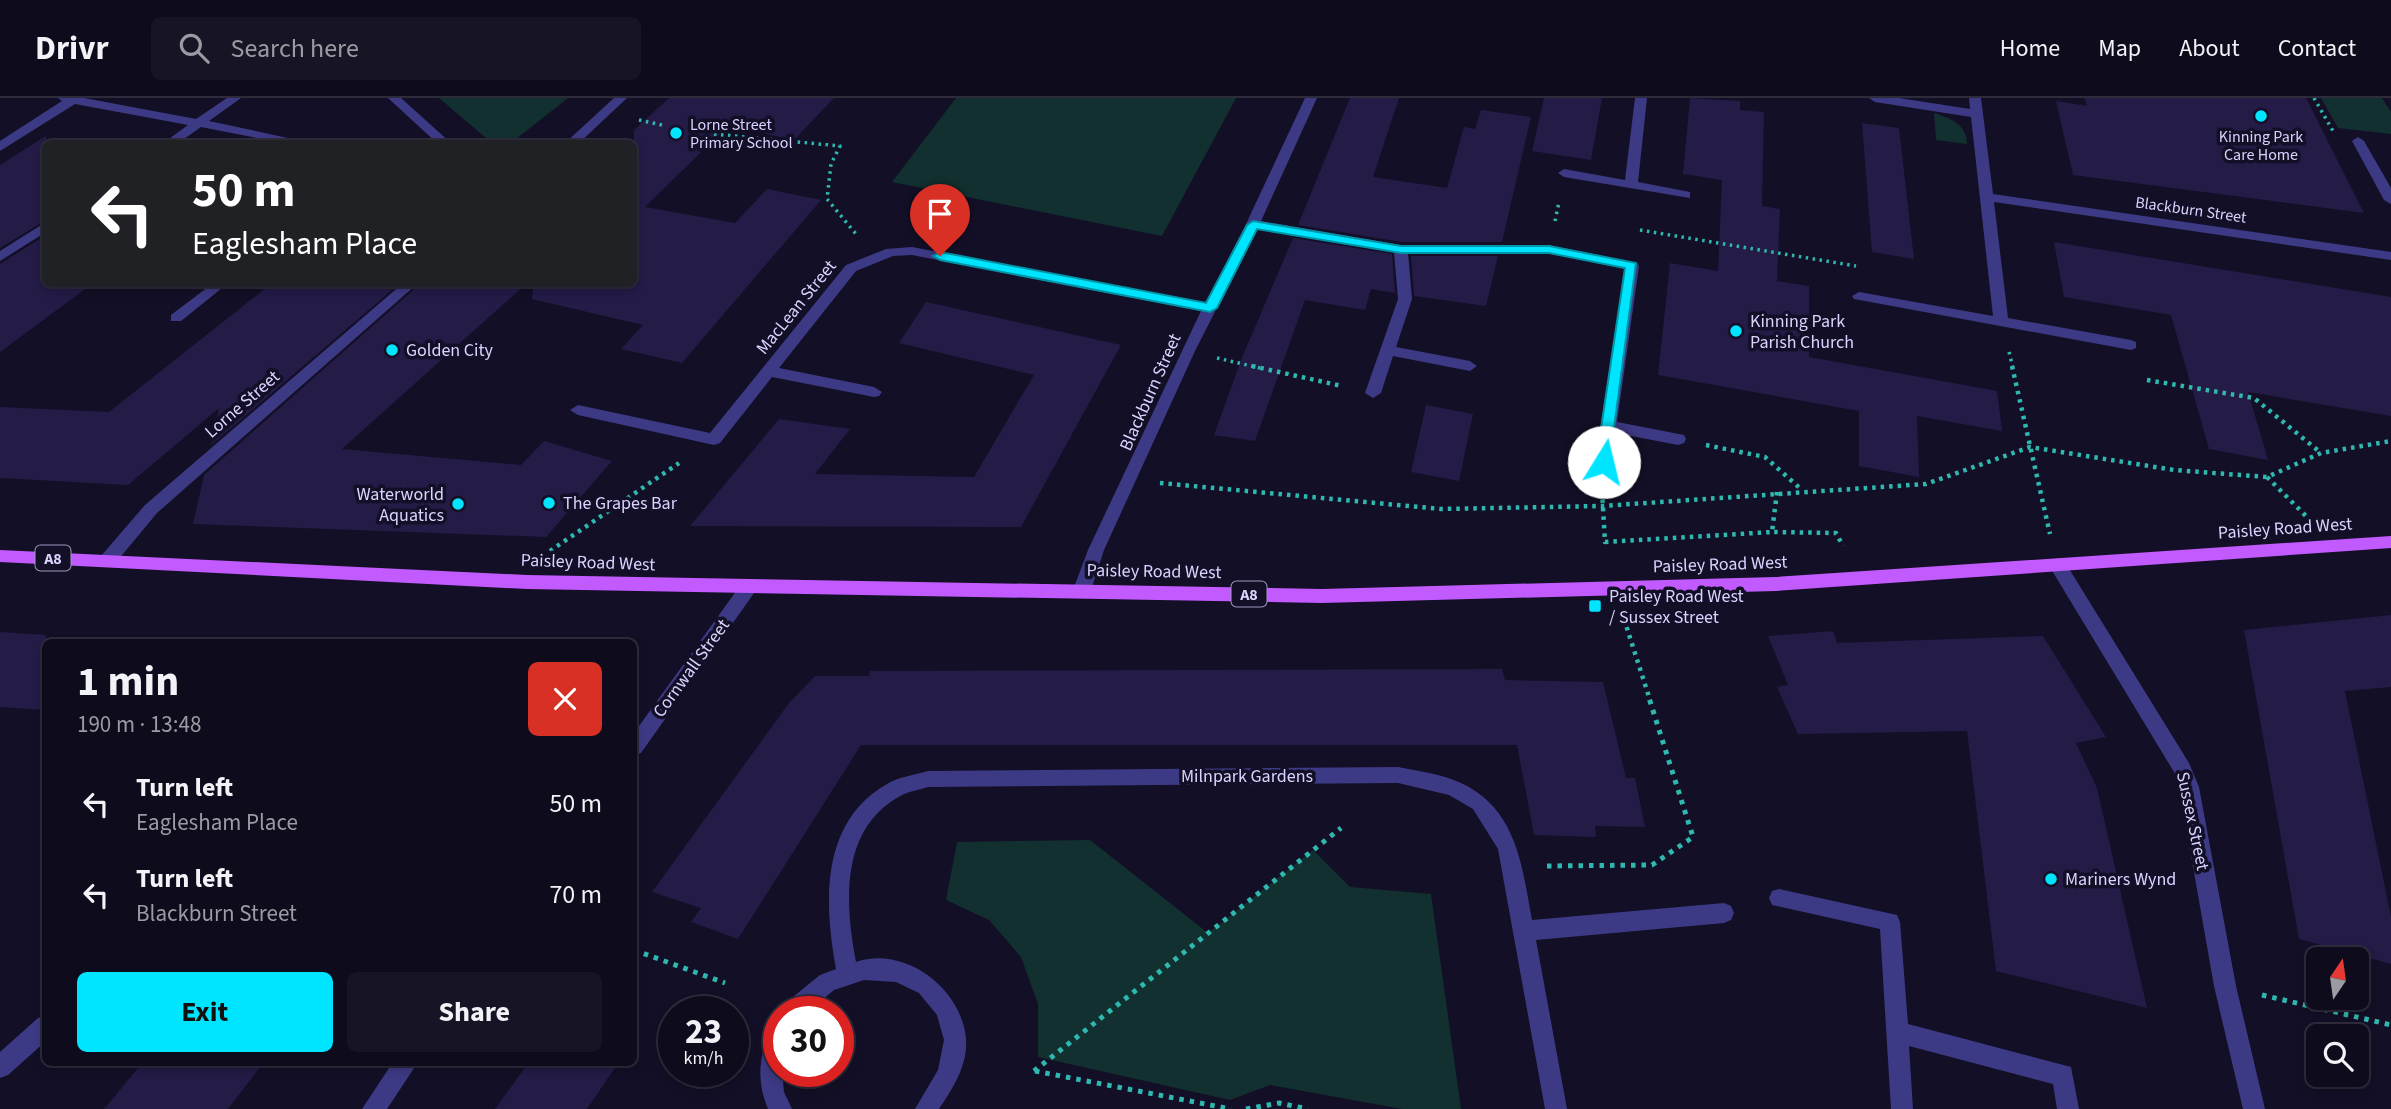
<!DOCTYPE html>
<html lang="en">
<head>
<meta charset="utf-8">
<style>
	body { margin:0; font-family:"Source Sans 3",sans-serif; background:#171425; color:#f1f3f6; height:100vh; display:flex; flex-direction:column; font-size:26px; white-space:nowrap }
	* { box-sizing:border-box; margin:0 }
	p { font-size:23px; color:#9b9ba3 }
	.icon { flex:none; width:38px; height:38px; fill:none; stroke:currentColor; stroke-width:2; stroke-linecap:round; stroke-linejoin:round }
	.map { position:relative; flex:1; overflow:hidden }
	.side { position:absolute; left:42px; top:541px; width:595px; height:427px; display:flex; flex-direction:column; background:#0e0b1c; border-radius:10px; box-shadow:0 4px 10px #0003,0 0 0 2px #2e2b3b }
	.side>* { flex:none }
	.top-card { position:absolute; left:42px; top:42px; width:595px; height:147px; border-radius:10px; box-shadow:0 4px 10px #0003,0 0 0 2px #2e2b3b; background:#202124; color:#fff; overflow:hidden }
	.needle { width:46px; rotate:13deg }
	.buttons { position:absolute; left:2306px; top:849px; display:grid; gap:14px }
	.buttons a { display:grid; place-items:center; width:63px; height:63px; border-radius:10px; background:#0e0b1c; box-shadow:0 4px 10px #0003,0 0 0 2px #2e2b3b; font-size:35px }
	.speed { position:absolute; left:658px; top:898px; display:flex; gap:14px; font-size:35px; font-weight:700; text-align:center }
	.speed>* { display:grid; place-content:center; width:91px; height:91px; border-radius:50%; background:#0e0b1c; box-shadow:0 4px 10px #0003,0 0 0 2px #2e2b3b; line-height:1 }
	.speed small { font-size:18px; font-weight:400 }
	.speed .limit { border:10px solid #d22; background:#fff; color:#111 }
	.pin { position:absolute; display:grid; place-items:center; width:60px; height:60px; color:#fff; margin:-72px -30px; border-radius:50% 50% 50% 0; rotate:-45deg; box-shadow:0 0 7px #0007 }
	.pin .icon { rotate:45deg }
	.me { position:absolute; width:77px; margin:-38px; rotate:9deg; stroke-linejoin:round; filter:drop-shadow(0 0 5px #0008) }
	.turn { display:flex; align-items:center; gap:24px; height:147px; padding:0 35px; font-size:32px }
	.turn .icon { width:91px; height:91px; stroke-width:2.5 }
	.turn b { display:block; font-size:49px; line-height:60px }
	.round { display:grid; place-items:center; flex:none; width:74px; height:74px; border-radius:10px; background:#171425 }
	.overview { display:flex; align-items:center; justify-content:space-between; height:119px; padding:0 35px }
	h1 { font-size:42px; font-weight:700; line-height:52px }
	.primary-button { display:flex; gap:14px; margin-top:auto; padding:14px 35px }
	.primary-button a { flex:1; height:80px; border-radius:10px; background:#00e5ff; color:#111; font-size:28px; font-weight:700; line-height:80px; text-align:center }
	.primary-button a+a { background:#171425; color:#f1f3f6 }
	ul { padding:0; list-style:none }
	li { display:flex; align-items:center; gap:21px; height:91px; padding:0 35px }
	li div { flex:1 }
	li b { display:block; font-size:26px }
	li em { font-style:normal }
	header { display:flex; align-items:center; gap:42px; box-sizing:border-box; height:98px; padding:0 35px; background:#0e0b1c; border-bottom:2px solid #2e2b3b }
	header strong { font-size:33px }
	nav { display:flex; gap:38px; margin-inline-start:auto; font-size:24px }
	.search { width:490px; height:63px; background:#171425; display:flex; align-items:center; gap:18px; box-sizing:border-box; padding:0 24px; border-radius:10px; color:#9b9ba3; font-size:26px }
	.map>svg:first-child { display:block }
	.green { fill:#12302f }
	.building { fill:#241b47 }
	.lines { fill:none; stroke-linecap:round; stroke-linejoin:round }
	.path-far2 { stroke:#2fb8b0; stroke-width:3.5; stroke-dasharray:2.5 4.5; stroke-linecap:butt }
	.path-far1 { stroke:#2fb8b0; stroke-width:4.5; stroke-dasharray:3.5 5; stroke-linecap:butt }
	.path { stroke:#2fb8b0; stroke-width:5; stroke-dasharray:4.5 6; stroke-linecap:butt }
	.minor { fill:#3d3a85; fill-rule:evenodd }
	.major { fill:#c25bff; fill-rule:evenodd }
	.route { fill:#00e5ff; stroke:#0095a6; stroke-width:2 }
	.poi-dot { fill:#00e5ff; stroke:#130f26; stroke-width:2.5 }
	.labels { text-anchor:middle; stroke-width:7; stroke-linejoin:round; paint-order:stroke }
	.far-poi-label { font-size:16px; fill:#d9d4ff; stroke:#130f26; text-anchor:start }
	.far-street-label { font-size:16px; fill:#d9d4ff; stroke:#130f26 }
	.shield { fill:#130f26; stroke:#9e99be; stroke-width:2 }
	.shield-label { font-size:16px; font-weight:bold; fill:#d9d4ff }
	.street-label { font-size:18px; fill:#d9d4ff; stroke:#130f26 }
	.poi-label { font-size:18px; fill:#d9d4ff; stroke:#130f26; text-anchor:start }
</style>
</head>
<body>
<header>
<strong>Drivr</strong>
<div class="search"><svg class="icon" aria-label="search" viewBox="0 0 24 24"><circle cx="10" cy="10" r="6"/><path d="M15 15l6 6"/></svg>Search here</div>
<nav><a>Home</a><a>Map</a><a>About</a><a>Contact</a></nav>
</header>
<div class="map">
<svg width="2391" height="1011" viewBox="0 0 2391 1011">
	<rect width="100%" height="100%" fill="#130f26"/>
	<g class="green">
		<path d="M439,0H568L511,45L493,46Z"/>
		<path d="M956,0H1236L1162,138L892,84Z"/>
		<path d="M2321,0H2382L2391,14V36L2338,30Z"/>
		<path d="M1934,15C1952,21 1966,26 1967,46L1936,42Z"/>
		<path d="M1090,742L1208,835L1313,752L1350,789L1431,796L1461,1011H1402L1270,987L1230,1002L1038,959V906L1021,859L989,822L946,802L957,744Z"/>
	</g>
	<g class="building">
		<path d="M669,0H834L794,42L728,28L645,109L735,125L767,91L821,102L682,265L621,251L643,227L532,201L534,186H634V32Z"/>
		<path d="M1350,0H1399L1373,79L1447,90L1464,29L1475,31L1481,12L1531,19L1502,144H1401L1298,127Z"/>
		<path d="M1544,0H1602L1591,62L1532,53Z"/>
		<path d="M1690,0L1740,3V12L1764,14L1762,108L1780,111L1777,183L1809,188V259L1997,293L2002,333L1917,318L1919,379L1859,368V313L1658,277L1670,165L1718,173L1722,82L1683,76Z"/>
		<path d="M2084,0H2306L2364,115L2073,77L2056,3L2087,8Z"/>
		<path d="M1862,25L1899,30L1914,161L1872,154Z"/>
		<path d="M46,38V122L0,150V67Z"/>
		<path d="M46,137V186H92L0,254V166Z"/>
		<path d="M1293,140L1392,156L1395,195L1371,191L1365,212L1305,202L1255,343L1214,337L1241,262Z"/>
		<path d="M2054,144L2391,199V318L2248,294L2268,362L2209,351L2171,217L2064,199Z"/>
		<path d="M1411,158H1498L1486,208L1414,198Z"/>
		<path d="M271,186H399L211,347L219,310L128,387L0,380V309L109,314Z"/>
		<path d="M420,186H526L342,351L521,367L544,343L612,363L546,439L193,426L204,377Z"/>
		<path d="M926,204L1121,247L1021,429L690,428L779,321L850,331L815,376L974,379L1034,277L899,245Z"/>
		<path d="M1426,307L1473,316L1459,383L1411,374Z"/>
		<path d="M2391,517V589L2345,593L2391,819V866L2299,841L2244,532Z"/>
		<path d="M1833,533L1837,545L2043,538L2106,639L2076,645L2097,690L2147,910L1996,873L1967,633L1798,636L1777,589L1788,587L1768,538Z"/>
		<path d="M0,534L46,537V612L0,609Z"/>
		<path d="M1502,571L1505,582L1603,584L1626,680H1635L1645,729L1595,728L1596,739L1534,737L1517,647H861L738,841L691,824L701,810L652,794L789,605L815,578H869L870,573Z"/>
		<path d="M143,964H264L228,1011H104Z"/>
		<path d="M529,964H619L587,1011H495Z"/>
	</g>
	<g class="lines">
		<g class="path-far2">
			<path d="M2314,0L2333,33"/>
			<path d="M639,22L662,27"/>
			<path d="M714,36L840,48L831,66L827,101L856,136"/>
			<path d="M1555,123L1559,104"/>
			<path d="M1640,132L1856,168"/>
			<path d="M2009,254L2013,270"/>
			<path d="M1217,260L1260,270"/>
		</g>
		<g class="path-far1">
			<path d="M1252,268L1342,288"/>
			<path d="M2012,268L2050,436"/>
			<path d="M2147,282L2254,300L2321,355"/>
			<path d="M1706,347L1765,359L1802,392"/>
			<path d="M2267,379L2306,418"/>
			<path d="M1160,385L1441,411L1602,408L1926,386L2030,349L2174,372L2267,379L2321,355L2391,343"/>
			<path d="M1602,393L1605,444L1772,434"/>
			<path d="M1777,394L1772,434L1836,435L1843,448"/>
			<path d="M550,453L679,365"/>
			<path d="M1624,521L1650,602"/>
		</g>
		<g class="path">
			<path d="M1547,768L1652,767L1693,739L1649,600"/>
			<path d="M634,852L725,885"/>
			<path d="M2262,897L2391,927"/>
			<path d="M1034,973L1341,730"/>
			<path d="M1035,973L1231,1011"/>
			<path d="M1246,1011L1279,1005L1308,1011"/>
		</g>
		<g class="minor">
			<path d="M58,0H84L196,21L227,0H241L209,23L316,46H287L201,29L177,46H162L188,27L75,6L0,53V43L62,3Z"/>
			<path d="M388,0H401L452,46H438Z"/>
			<path d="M614,0H627L578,46H564Z"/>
			<path d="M1305,0H1317L1261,123L1401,147H1549L1637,165L1639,168L1617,324L1684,337L1686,341L1684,345L1678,347L1616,335L1609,368L1603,370L1595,364L1625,171L1549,155H1408L1412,201L1396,249L1470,263L1477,268L1470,273L1393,258L1381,295L1373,300L1365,295L1398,201L1394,154L1257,131L1195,253L1104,452L1091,492L1088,497H1076L1073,492L1088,452L1201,213L912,157L893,158L856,173L779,270L874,289L882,294L879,298L874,299L772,279L720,345L714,347L578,317L570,312L578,307L710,335L846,167L886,151L912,149L1206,205L1246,126Z"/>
			<path d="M1635,0H1647L1638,84L1690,94V100L1564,79L1558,75L1564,71L1625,82Z"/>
			<path d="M1869,0H1899L1970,11L1969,0H1981L1993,96L2391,154V162L1994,104L2008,220L2131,242L2136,244V250L2131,252L1854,201L1852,198L1859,194L1993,218L1971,19L1875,4Z"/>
			<path d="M2358,39L2364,43L2391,90V106L2384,102L2352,43Z"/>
			<path d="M46,124V134L0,163V153Z"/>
			<path d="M212,186H227L181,223H171V217Z"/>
			<path d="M402,186H417L157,415L113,468H101L98,463L101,458L145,407Z"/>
			<path d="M2057,460L2063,461L2189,665L2199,689L2236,888L2265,1011H2243L2214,888L2179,689L2174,674L2048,466Z"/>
			<path d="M748,483L754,485L757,490L754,495L641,655L634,657V635L742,485Z"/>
			<path d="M1398,669C1418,673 1442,676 1461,685C1517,711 1522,768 1532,822L1724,805L1731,808L1734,815L1731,822L1724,825L1536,842L1567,1011H1545L1498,751L1473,711L1449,697L1398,685L928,689C919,692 910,693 902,697C839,730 845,806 856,864C905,847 962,891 966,941C968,967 953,990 939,1011H915L938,972L944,942L937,917L919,895L896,884L864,882L834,892L808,914H780L783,907L820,877L836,871C824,805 820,724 887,686C899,679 914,677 928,673Z"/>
			<path d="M1779,791L1897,817L1900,824L1908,926L2071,969L2079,1011H2057L2053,986L1909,948L1913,1011H1891L1880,831L1772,807L1769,800L1772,793Z"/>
			<path d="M46,917V943L8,977L0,980V954L38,920Z"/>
			<path d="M779,926V973H782L784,994L792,1011H768C756,982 759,958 771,929Z"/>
			<path d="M393,964H418L387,1011H362Z"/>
		</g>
		<path class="major" d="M2391,438V450L1776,493L1322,505L527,491L0,464V452L527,477L1322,491L1776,479Z"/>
	</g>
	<path class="route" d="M1253,123L1401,148H1549L1636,165L1609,367L1604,369L1596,364L1625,170L1549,155H1401L1257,131L1217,210L1210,214L940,162L933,158L940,154L1206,205L1247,127Z"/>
	<g class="poi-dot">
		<circle cx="2261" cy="18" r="7"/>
		<circle cx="676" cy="35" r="7"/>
		<circle cx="1736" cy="233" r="7"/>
		<circle cx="392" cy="252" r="7"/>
		<circle cx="549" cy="405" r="7"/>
		<circle cx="458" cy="406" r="7"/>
		<rect x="1588" y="501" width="14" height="14" rx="3.5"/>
		<circle cx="2051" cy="781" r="7"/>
	</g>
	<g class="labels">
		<g class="far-poi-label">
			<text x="690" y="32">Lorne Street<tspan x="690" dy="18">Primary School</tspan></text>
			<text x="2261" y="44" text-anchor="middle">Kinning Park<tspan x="2261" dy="18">Care Home</tspan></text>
		</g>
		<g class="far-street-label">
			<text transform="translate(2191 111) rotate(8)" y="6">Blackburn Street</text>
		</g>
		<g class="shield">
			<rect x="35.5" y="447.5" width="35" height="25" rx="5"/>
			<rect x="1231.5" y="483.5" width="35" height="25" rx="5"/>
		</g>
		<g class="shield-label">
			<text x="53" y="466">A8</text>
			<text x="1249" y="502">A8</text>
		</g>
		<g class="street-label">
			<text transform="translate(796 209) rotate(-51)" y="6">MacLean Street</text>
			<text transform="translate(1150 294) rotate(-66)" y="6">Blackburn Street</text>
			<text transform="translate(242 306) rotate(-41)" y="6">Lorne Street</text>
			<text transform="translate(2285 430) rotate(-4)" y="6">Paisley Road West</text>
			<text transform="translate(588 464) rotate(2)" y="6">Paisley Road West</text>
			<text transform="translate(1720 466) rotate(-2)" y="6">Paisley Road West</text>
			<text transform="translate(1154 473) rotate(1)" y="6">Paisley Road West</text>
			<text transform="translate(691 570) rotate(-54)" y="6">Cornwall Street</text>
			<text x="1247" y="684">Milnpark Gardens</text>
			<text transform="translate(2193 723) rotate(78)" y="6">Sussex Street</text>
		</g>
		<g class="poi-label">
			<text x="1750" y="229">Kinning Park<tspan x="1750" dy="21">Parish Church</tspan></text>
			<text x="406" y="258">Golden City</text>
			<text x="444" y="402" text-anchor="end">Waterworld<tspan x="444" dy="21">Aquatics</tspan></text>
			<text x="563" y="411">The Grapes Bar</text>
			<text x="1609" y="504">Paisley Road West<tspan x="1609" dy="21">/ Sussex Street</tspan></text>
			<text x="2065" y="787">Mariners Wynd</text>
		</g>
	</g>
</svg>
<div class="buttons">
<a><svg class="needle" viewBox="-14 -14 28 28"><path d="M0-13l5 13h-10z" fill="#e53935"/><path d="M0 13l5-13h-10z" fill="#9b9ba3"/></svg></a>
<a><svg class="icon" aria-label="search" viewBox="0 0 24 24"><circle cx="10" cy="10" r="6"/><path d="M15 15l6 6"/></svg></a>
</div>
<div class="speed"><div>23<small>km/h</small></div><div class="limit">30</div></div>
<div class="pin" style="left:940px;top:158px;background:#d93025"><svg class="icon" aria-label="arrive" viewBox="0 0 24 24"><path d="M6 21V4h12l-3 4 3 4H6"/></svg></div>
<svg class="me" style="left:1604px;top:364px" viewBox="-20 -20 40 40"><circle r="19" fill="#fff"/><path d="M0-13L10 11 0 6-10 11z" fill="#00e5ff"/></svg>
<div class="top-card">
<div class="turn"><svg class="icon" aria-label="left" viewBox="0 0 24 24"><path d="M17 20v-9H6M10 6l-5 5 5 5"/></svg><div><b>50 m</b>Eaglesham Place</div></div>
</div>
<section class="side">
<div class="overview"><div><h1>1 min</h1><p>190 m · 13:48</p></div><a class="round" style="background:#d93025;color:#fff"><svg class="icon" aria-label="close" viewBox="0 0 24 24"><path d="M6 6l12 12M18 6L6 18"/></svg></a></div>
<ul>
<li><svg class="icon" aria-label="left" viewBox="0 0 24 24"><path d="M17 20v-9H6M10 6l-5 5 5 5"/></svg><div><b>Turn left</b><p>Eaglesham Place</p></div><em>50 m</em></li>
<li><svg class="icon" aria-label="left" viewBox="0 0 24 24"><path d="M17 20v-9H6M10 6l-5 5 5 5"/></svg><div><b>Turn left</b><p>Blackburn Street</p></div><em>70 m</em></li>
</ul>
<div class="primary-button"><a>Exit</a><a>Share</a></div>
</section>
</div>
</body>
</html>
